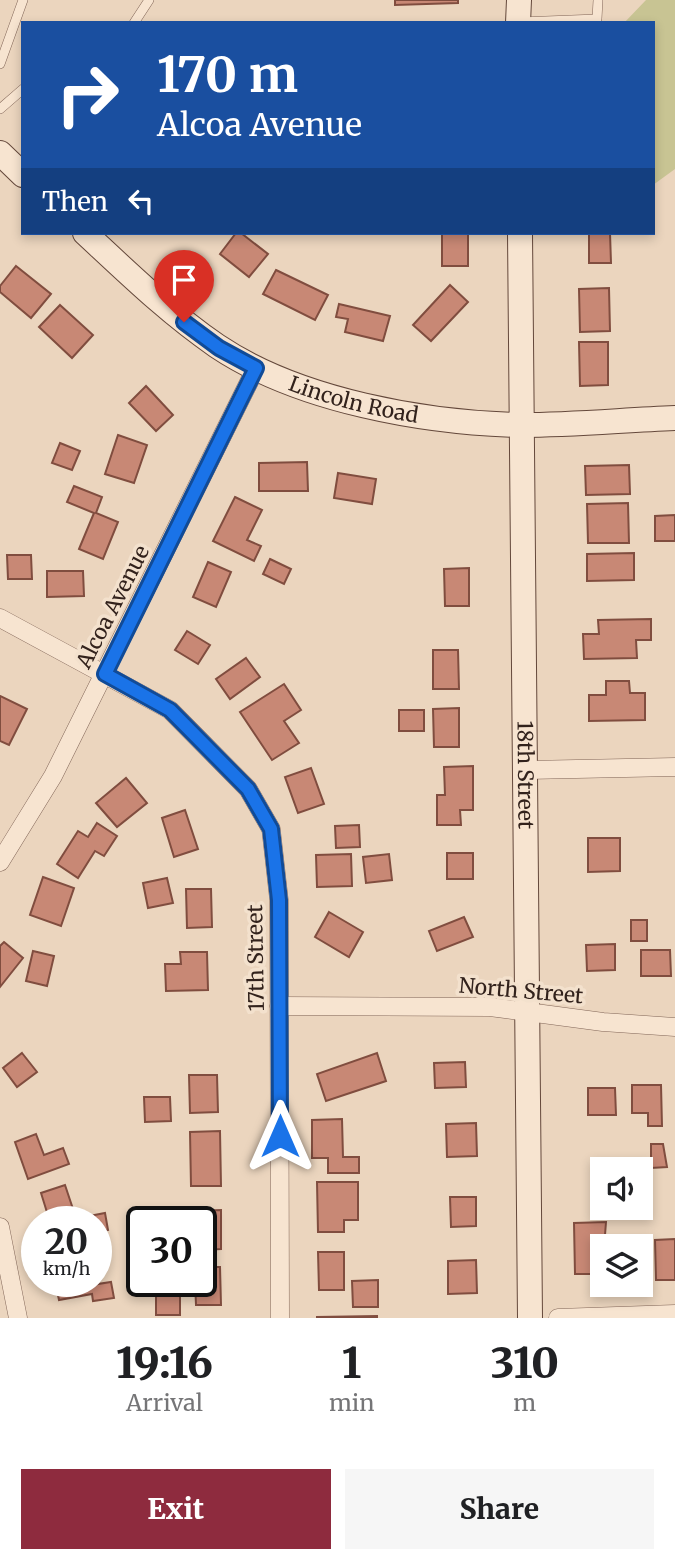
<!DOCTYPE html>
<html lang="en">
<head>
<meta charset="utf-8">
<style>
	body { margin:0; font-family:Merriweather,serif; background:#f6f6f6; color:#202124; height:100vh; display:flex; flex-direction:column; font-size:26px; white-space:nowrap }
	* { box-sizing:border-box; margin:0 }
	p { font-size:23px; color:#757577 }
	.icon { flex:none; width:38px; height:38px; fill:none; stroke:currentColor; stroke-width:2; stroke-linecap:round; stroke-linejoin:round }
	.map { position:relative; height:1318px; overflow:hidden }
	.drawer { display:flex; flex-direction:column; background:#fff; flex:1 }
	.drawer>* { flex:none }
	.hud { position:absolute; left:21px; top:21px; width:634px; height:214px; border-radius:0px; box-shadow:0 4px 10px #0003; background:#1a4fa0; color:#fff; overflow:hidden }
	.controls { position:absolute; left:590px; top:1157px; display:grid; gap:14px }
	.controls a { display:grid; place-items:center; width:63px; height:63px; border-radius:0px; background:#fff; box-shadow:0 4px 10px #0003; font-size:35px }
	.speed { position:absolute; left:21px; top:1206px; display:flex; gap:14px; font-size:35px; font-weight:700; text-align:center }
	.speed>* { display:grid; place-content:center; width:91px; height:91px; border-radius:50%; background:#fff; box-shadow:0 4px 10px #0003; line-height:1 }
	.speed small { font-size:18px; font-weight:400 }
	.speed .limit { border:4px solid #111; border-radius:10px; background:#fff; color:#111 }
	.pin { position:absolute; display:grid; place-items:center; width:60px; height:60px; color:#fff; margin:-72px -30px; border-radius:50% 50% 50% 0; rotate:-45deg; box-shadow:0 0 7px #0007 }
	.pin .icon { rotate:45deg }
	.me { position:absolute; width:77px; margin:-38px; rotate:0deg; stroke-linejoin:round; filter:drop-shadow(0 0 5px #0008) }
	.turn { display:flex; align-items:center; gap:24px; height:147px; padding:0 21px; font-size:32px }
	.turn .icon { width:91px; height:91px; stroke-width:2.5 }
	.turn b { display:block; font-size:49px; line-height:60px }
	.then { display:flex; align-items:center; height:66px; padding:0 21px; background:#0003; gap:14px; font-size:26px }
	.eta { display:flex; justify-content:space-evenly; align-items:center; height:119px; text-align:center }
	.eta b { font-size:42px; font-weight:800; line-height:49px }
	.action { display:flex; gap:14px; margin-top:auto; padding:14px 21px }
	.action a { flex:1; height:80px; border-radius:0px; background:#8e2b3e; color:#fff; font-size:28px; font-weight:800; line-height:80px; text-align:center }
	.action a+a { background:#f6f6f6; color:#202124 }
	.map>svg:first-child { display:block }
	.green { fill:#c8c493 }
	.building { fill:#c88875; stroke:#804d3f; stroke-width:2 }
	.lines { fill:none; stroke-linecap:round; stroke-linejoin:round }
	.lane-casing { stroke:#826658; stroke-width:10 }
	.street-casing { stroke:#826658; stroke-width:19 }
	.secondary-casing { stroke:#64483b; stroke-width:26 }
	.lane { stroke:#f7e4d0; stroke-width:9 }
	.street { stroke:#f7e4d0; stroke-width:18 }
	.secondary { stroke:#f7e4d0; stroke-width:24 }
	.route-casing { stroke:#114b97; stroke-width:18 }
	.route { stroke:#1a73e8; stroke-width:12 }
	.labels { text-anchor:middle; stroke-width:7; stroke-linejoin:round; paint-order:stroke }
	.street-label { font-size:21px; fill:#32221c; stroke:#f3e1cd }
</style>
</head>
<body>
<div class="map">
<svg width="675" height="1318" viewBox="0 0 675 1318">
	<rect width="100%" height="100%" fill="#ebd5be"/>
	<path class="green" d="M646,0H675V169L653,185V23H624Z"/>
	<g class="building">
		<path d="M395,0H458V3L395,5Z"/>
		<path d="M236,233H241L268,254L249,277L220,254Z"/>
		<rect x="442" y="233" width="26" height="33"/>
		<path d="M589,233H610L611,263H589Z"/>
		<path d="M16,266L51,294L31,318L0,292V286Z"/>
		<path d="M276,270L328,295L315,320L263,294Z"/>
		<path d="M450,285L468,302L431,341L413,325Z"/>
		<path d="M609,288L610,331L580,332L579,289Z"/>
		<path d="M339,304L390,316L383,341L345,332L348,319L336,317Z"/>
		<path d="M60,305L93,335L72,358L39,327Z"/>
		<path d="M579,342H608V385L580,386Z"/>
		<path d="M146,386L173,415L156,431L129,403Z"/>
		<path d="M118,435L147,445L134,483L105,474Z"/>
		<path d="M60,443L80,451L72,470L52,463Z"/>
		<path d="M307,462L308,491H259V463Z"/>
		<path d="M629,465L630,494L586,495L585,466Z"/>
		<path d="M338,473L376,479L372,504L334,498Z"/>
		<path d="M74,486L102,497L96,513L118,522L103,559L79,549L94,513L67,502Z"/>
		<path d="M235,497L262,510L247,540L261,546L254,561L213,541Z"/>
		<path d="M628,503L629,543H588L587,504Z"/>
		<path d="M675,515V541H655V516Z"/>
		<path d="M634,553V580L587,581V554Z"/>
		<path d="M7,555H31L32,579H8Z"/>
		<path d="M270,559L291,569L284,584L263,574Z"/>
		<path d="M208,562L231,572L216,607L193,597Z"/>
		<path d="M469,568V606H445L444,569Z"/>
		<path d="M47,571H83L84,596L47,597Z"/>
		<path d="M651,619V640H636L637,658L584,659L583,634H599L598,620Z"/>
		<path d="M187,631L210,645L198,664L175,650Z"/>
		<path d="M433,650H458L459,689H433Z"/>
		<path d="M246,658L260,677L230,699L216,679Z"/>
		<path d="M606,681H629L630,693H645V720L589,721V695H606Z"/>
		<path d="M284,684L301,710L284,721L299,743L272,760L240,712Z"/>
		<path d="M0,696L27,709L9,745L0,741Z"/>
		<path d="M459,708V747H434L433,709Z"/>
		<rect x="399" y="710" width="25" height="21"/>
		<path d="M473,766V810H460L461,825H437V795H445L444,767Z"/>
		<path d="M311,768L324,804L298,813L285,777Z"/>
		<path d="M126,778L147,803L117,827L96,803Z"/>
		<path d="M185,810L198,849L174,857L162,818Z"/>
		<path d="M97,823L117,836L104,856L95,851L78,878L57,864L78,831L88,837Z"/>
		<path d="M359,825L360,847L336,848L335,826Z"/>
		<path d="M588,838H620V871L588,872Z"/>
		<rect x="447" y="853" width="26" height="26"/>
		<path d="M351,854L352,886L317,887L316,855Z"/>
		<path d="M389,854L392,880L366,883L363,857Z"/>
		<path d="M43,877L74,888L61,926L30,915Z"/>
		<path d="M167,878L173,903L148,908L143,883Z"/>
		<path d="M186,889H211L212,927L187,928Z"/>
		<path d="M329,912L363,932L349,957L315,937Z"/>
		<path d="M464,917L473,937L437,951L429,931Z"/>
		<rect x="631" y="920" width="16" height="21"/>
		<path d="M4,942L23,958L0,987V946Z"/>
		<path d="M615,944V970L587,971L586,945Z"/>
		<path d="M641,950H670L671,976H641Z"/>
		<path d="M33,951L54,956L47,986L26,981Z"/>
		<path d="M180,952H207L208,990L166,991L165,964H181Z"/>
		<path d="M22,1053L37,1072L17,1087L3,1068Z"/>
		<path d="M377,1053L386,1081L326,1101L317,1074Z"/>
		<path d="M465,1062L466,1087L435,1088L434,1063Z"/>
		<path d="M189,1075H217L218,1112L190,1113Z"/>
		<path d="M632,1085H661L662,1126H648V1113H632Z"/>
		<path d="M588,1088H615L616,1115H588Z"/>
		<path d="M144,1097H170L171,1121L145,1122Z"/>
		<path d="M342,1119L343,1157H359V1173H328V1158H312V1120Z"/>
		<path d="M476,1123L477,1156L447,1157L446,1124Z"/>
		<path d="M220,1131L221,1186H191L190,1132Z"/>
		<path d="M36,1134L44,1155L63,1148L69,1164L28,1179L15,1142Z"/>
		<path d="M651,1144H663L667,1167L651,1168Z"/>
		<path d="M317,1182H358V1220H344V1232H318Z"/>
		<path d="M65,1185L77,1221L50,1222L41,1193Z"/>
		<path d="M450,1197H476V1226L451,1227Z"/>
		<path d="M221,1210V1249L201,1250V1222H195V1211Z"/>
		<path d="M105,1213L108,1230L96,1232V1222H85L84,1217Z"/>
		<path d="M606,1222L602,1274H575L574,1223Z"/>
		<path d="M615,1238H643V1279H640V1246H615Z"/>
		<path d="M675,1239V1280H656L655,1240Z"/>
		<path d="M318,1252H344V1290H319Z"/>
		<path d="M476,1260L477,1293L448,1294V1261Z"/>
		<path d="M201,1267H220L221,1305H196L195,1281H201Z"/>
		<path d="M378,1280V1307H353L352,1281Z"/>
		<path d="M55,1281H84L85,1286L111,1282L114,1298L93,1301L92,1294L59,1300Z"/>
		<path d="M180,1288V1315H156V1289Z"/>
		<path d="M377,1316V1318H317V1317Z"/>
	</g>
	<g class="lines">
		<defs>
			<g id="lane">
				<path d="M520,22L597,19L598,0"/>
				<path d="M134,23L149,0"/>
				<path d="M0,64L23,0"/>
				<path d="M0,109L23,89"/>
			</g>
			<g id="street">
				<path d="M0,618L170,710L248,789L271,829L279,900L280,1318"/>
				<path d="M527,770L675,767"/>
				<path d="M0,862L53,776L256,368"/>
				<path d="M279,1006L490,1007L603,1022L675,1027"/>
				<path d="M0,1227L18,1318"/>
				<path d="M558,1318L675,1314"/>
			</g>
			<g id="secondary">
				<path d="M518,23L519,0"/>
				<path d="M0,153L23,175"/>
				<path id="s1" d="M85,233C128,273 169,313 217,346C299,401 425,423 522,425C572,425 624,420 675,418"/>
				<path id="s2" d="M520,233L530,1318"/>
			</g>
		</defs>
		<use href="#lane" class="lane-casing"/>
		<use href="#street" class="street-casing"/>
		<use href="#secondary" class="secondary-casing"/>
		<use href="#lane" class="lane"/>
		<use href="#street" class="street"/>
		<use href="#secondary" class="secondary"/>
	</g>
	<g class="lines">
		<defs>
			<path id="route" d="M184,322L219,348L256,368L105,674L170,710L248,789L271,829L279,900L280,1136"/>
		</defs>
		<use href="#route" class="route-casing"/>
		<use href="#route" class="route"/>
	</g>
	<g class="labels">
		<g class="street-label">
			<text dy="7" stroke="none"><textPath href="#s1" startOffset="322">Lincoln Road</textPath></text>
			<text transform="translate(113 607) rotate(-63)" y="7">Alcoa Avenue</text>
			<text dy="7" stroke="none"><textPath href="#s2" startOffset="542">18th Street</textPath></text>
			<text transform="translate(256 958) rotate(-91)" y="7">17th Street</text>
			<text transform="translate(521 991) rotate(5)" y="7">North Street</text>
		</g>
	</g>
</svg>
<div class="controls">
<a><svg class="icon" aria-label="sound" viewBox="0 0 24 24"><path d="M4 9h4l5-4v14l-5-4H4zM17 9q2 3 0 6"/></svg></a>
<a><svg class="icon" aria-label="layers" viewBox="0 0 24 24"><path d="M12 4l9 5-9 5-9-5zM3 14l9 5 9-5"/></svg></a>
</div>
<div class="speed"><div>20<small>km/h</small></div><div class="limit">30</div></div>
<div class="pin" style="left:184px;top:322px;background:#d93025"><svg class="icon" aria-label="arrive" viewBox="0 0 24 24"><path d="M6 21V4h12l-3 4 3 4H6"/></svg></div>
<svg class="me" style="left:280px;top:1136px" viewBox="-20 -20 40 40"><path d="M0-17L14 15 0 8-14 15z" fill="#1a73e8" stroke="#fff" stroke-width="4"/></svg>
<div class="hud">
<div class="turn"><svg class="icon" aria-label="right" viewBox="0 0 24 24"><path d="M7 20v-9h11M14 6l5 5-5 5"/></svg><div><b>170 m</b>Alcoa Avenue</div></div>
<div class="then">Then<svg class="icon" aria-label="left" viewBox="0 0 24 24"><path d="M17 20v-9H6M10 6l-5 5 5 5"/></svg></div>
</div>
</div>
<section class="drawer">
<div class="eta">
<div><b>19:16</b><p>Arrival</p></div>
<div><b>1</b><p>min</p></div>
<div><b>310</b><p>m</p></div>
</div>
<div class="action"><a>Exit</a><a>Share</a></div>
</section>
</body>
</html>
